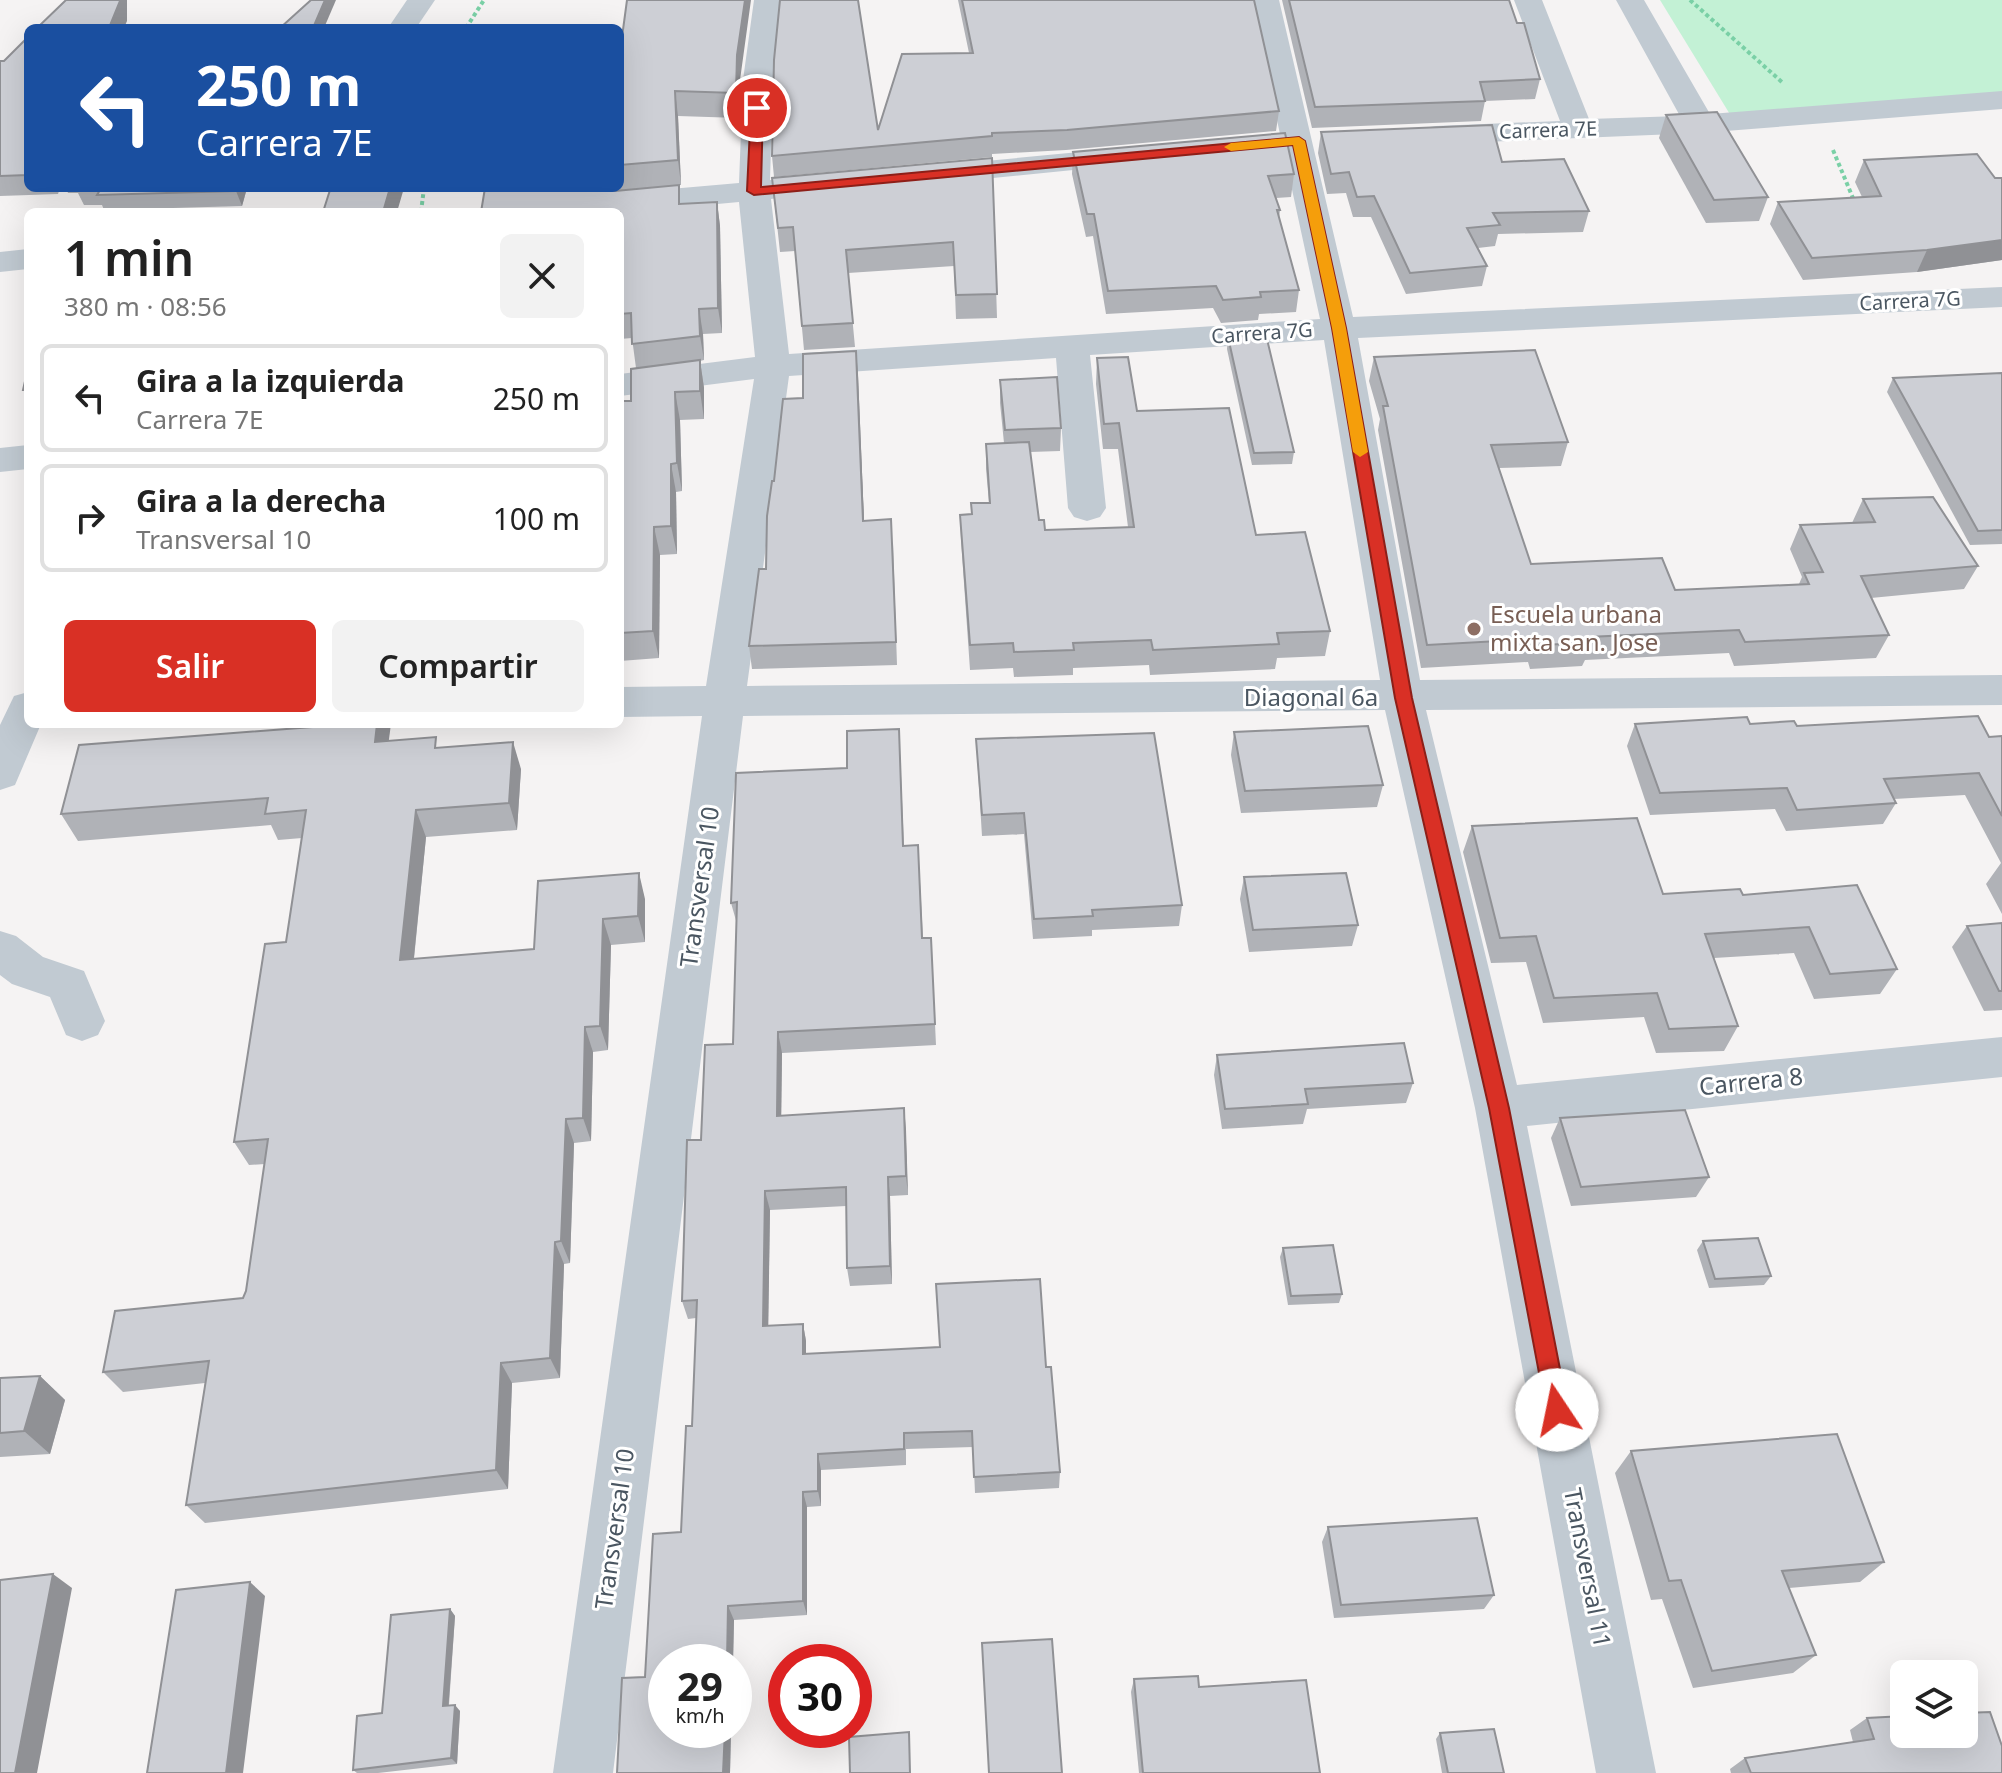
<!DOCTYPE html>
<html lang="es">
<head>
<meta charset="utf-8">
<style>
	body { margin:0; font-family:"Noto Sans",sans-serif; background:#f2f2f2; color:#222; height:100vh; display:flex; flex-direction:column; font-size:30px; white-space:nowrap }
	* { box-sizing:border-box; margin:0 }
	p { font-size:26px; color:#767676 }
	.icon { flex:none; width:44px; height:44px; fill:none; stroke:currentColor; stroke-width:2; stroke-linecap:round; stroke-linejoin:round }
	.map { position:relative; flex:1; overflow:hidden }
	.sheet { position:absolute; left:24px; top:208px; width:600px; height:520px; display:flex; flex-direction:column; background:#fff; border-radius:12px; box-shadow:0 8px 32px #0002 }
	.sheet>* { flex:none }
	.guide { position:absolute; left:24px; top:24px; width:600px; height:168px; border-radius:12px; box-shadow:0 8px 32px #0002; background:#1a4fa0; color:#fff; overflow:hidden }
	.buttons { position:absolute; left:1890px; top:1660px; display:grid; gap:16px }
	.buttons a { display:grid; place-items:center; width:88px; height:88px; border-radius:12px; background:#fff; box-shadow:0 8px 32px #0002; font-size:40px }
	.speed { position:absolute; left:648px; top:1644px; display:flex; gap:16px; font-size:40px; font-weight:700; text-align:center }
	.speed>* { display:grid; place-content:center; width:104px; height:104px; border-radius:50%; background:#fff; box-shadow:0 8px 32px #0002; line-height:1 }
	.speed small { font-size:20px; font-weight:400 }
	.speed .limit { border:12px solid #d22; background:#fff; color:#111 }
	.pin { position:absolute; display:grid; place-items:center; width:68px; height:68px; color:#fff; margin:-34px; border:4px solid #fff; border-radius:50%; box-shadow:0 2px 8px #0007 }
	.me { position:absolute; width:88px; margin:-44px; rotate:349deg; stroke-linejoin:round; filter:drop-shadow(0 0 6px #0008) }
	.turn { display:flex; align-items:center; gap:28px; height:168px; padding:0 40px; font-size:36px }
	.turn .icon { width:104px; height:104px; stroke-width:2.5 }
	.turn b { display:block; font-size:56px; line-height:68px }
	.round { display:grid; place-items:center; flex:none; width:84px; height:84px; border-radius:12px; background:#f2f2f2 }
	.summary { display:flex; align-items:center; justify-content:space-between; height:136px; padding:0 40px }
	h1 { font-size:48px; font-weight:600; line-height:60px }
	.action { display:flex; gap:16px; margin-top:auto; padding:16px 40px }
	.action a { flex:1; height:92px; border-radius:12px; background:#d93025; color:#fff; font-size:32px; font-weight:600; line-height:92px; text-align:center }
	.action a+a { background:#f2f2f2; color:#222 }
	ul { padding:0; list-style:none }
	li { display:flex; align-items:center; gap:24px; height:108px; margin:0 16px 12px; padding:0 24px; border:4px solid #e0e0e0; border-radius:12px }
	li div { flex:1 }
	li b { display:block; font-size:30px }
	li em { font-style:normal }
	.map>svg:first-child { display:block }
	.green { fill:#c3f1d5 }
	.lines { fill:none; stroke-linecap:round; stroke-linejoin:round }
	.path { stroke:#7ad0a6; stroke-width:4; stroke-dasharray:4 3; stroke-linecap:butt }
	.minor { fill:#c1cad2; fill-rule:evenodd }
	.wall { fill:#b0b2b7 }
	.shaded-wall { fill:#909195 }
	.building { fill:#cdcfd5; stroke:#909195; stroke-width:2 }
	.route { fill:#d93025; stroke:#8d1f18; stroke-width:2 }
	.slow { fill:#f59e0b }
	.education-dot { fill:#8d6e63; stroke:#fff; stroke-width:3 }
	.labels { text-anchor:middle; stroke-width:6; stroke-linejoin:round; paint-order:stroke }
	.far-street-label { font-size:20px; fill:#4a5661; stroke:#fff }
	.education-label { font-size:24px; fill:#785e54; stroke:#fff; text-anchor:start }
	.street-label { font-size:24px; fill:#4a5661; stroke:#fff }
</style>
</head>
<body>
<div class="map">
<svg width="2002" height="1773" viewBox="0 0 2002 1773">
	<rect width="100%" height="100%" fill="#f5f3f3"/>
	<path class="green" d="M1660,0H2002V96L1731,116Z"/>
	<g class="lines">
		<g class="path">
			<path d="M1690,0L1783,83"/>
			<path d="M466,28L484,0"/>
			<path d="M1833,150L1855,203"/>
			<path d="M421,212L424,188"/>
		</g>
		<g class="minor">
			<path d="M407,0H435L416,28H388Z"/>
			<path d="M754,0H782L773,80L770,180L792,182L797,189L792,196L771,199L789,354L1320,319L1251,0H1279L1353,317L2002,287V307L1358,338L1420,680L2002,675V705L1426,710L1517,1085L2002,1037V1077L1527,1126L1656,1773H1596L1475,1108L1385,710L743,716L613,1773H553L702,716L620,717V687L706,686L754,379L620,396V374L755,357L739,202L620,213L505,212L510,205L521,202L739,183L743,80ZM1324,340L1380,680L747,686L789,376L1056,358L1068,508L1074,517L1087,521L1100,517L1106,508L1090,355Z"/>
			<path d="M1514,0H1542L1589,119L1680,116L1616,0H1644L1710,114L2002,91V109L1700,133L1436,144L1425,142L1421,135L1425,128L1436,126L1560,121Z"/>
			<path d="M1132,147L1143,149L1148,156L1143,163L933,184L922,182L917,175L922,168L933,166Z"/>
			<path d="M28,249V269L0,272V252Z"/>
			<path d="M28,445V469L0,472V448Z"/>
			<path d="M28,692V724H41L15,785L0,790V725L14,696Z"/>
			<path d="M0,931L16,936L43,957L84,971L105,1021L98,1035L82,1041L66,1035L50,997L12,984L0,975Z"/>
		</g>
	</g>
	<g class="wall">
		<path d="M958,0H1254L1279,111L1276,131L1066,150L992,154V157L774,177L772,156L878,130L969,53Z"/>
		<path d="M1282,0H1509L1517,23L1540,79L1535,99L1485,101L1481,121L1312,128Z"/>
		<path d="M28,37V188H60L58,194L0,196V61H4Z"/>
		<path d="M620,52L740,80L739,118L678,116L681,185L611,191L681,204L717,202L720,226L722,333L703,334L704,360L700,361L704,388V419L680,420L682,491L676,492L677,554L660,555L659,658L620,661V401H631L636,368L632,338L620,339V212L485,188H620Z"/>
		<path d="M1666,115L1768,197L1759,221L1706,223L1659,138Z"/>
		<path d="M1321,132L1502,162L1589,211L1583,232L1498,234L1495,246L1478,248L1487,266L1482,286L1406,294L1371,217H1353L1346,193L1327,194L1318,153Z"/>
		<path d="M1073,152L1294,174L1291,197L1276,198L1280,210L1279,218L1299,290L1296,312L1259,314L1258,320L1221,323L1213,308L1106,314L1093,236L1086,237L1072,174Z"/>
		<path d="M992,158L997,318L956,319L954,266L848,273L855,347L804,350L795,251L780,252L772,178Z"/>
		<path d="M1864,160L1995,178H2002V260L1917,272L1803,280L1770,224L1778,202L1862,197L1855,182Z"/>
		<path d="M66,188H247L242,206L104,210L102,205H84L78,193H68Z"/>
		<path d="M1228,337L1294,452L1292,464L1252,465L1227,349Z"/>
		<path d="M856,351L864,521L893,543L897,665L752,669L749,646L766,569L774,481L803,398Z"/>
		<path d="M1374,357L1568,442L1561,466L1499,468L1531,564L1675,590L1799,584L1802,577L1790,549L1800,525L1852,523L1863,499L1978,566L1964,589L1871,598L1889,635L1876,658L1734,666L1729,653L1585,660L1582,666L1530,669L1528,662L1421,668L1378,430L1380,419L1369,381Z"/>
		<path d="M1097,358L1137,411L1256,535L1330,631L1325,656L1277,658L1275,669L1150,675L1149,665L1073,668V675L1014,677L1013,668L970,670L961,540L960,515L971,514V503H989L986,469V444L1004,443L1000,403V380L1061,428L1060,451L1030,452L1039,520L1045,530L1128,527L1118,449H1103L1096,384Z"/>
		<path d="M2002,373V544L1970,545L1887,392L1893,378Z"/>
		<path d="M1635,724H1750L1989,737L2002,736V914L1986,884L2001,863L1965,795L1894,799L1896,803L1883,824L1786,831L1775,809L1650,815L1627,746Z"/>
		<path d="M312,727L389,741L440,748L521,769L517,830L426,837L414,959L534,949L645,899V942L611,945L608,1050L593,1052L591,1141L574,1143L570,1263L564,1264L560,1378L512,1383L508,1489L205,1523L186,1505L205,1383L123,1392L103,1372L243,1298L246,1291L265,1164L249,1165L234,1142L286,942L302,838L278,840L271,825L78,841L61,814Z"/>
		<path d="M899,729L904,846L918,845L923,938H931L936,1045L782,1053L781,1116L904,1108L908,1195L890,1196L892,1284L850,1286L847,1268L846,1206L770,1210L768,1326L803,1324L806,1341V1354L940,1347L936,1284L1040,1279L1046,1367H1051L1060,1472L1059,1488L975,1493L973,1447L906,1449V1465L821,1470V1506L807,1507V1615L734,1620L733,1662H666V1730H731L730,1773H617L622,1678L645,1677L653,1534L681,1532L686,1426H692L696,1318L688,1319L682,1301L687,1140H701L705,1045L733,1044L737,924L731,903L736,773L847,768V731Z"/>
		<path d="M1234,732L1383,785L1377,807L1241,813L1231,755Z"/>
		<path d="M976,739L1182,905L1179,926L1092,930V936L1033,939L1024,834L982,836Z"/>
		<path d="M1472,826L1663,894L1743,895L1897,969L1880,994L1814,999L1794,953L1714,958L1738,1026L1724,1051L1656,1053L1644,1017L1543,1023L1526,962L1491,963L1463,852Z"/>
		<path d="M1244,877L1358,925L1352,946L1249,952L1240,899Z"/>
		<path d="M2002,923V1010L1984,1011L1952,947L1967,926Z"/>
		<path d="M1217,1055L1413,1083L1406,1103L1307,1109L1303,1124L1222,1129L1214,1075Z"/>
		<path d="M1560,1118L1709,1177L1696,1197L1571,1206L1551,1138Z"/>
		<path d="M1703,1241L1771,1276L1764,1285L1709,1288L1697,1250Z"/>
		<path d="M1283,1248L1342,1294L1339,1303L1288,1305L1280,1257Z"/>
		<path d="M40,1376L65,1400L50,1454L0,1457V1378Z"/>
		<path d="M1631,1451L1884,1562L1860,1582L1789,1588L1816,1655L1793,1673L1693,1688L1662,1599L1651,1600L1615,1473Z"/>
		<path d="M1328,1527L1494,1595L1484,1609L1334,1618L1322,1542Z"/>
		<path d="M450,1609L455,1616L449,1705L460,1711L457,1764L378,1773H357L353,1770L382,1713Z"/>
		<path d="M1134,1679L1199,1687L1320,1773H1139L1131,1692Z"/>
		<path d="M1867,1718L2002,1773H1731L1730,1769L1745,1758L1853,1742L1850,1730Z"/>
		<path d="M1440,1733L1504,1773H1442L1436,1739Z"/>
	</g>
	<g class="shaded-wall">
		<path d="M120,0H127V21L124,28H109Z"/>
		<path d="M325,0H336L324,28H313Z"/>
		<path d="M745,0H751L740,80L739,118L736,93L737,55Z"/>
		<path d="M675,91L678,116L681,185L678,160Z"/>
		<path d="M237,188H247L242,206L236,191Z"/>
		<path d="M390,188H404L397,212H383Z"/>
		<path d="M496,188H518L521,199L508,203Z"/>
		<path d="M717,202L720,226L722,333L718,308Z"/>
		<path d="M2002,240V260L1917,272L1927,250Z"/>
		<path d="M699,309L703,334L704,360L700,336Z"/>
		<path d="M856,351L858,374L865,544L863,521Z"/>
		<path d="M700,360L704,388V419L700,391Z"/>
		<path d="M675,392L680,420L682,491L677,463Z"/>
		<path d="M671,464L676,492L677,554L671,526Z"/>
		<path d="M654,527L660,555L659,658L653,631Z"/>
		<path d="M377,724H391L385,769L375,742Z"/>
		<path d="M513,742L521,769L517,830L509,803Z"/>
		<path d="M416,810L426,837L411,986L400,960Z"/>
		<path d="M639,873L645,899V942L638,916Z"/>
		<path d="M603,919L611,945L608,1050L600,1026Z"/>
		<path d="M585,1027L593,1052L591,1141L583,1118Z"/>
		<path d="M778,1032L782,1053L781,1136L777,1116Z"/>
		<path d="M904,1108L906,1129L908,1195L906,1176Z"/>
		<path d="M566,1119L574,1143L570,1263L561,1241Z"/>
		<path d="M888,1177L890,1196L892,1284L890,1266Z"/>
		<path d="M765,1191L770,1210L768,1344L763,1326Z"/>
		<path d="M555,1242L564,1264L560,1378L550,1358Z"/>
		<path d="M803,1324L806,1341V1372L803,1354Z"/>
		<path d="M501,1363L512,1383L508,1489L496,1470Z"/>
		<path d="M40,1376L65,1400L50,1454L24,1431Z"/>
		<path d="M818,1454L821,1470V1506L818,1491Z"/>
		<path d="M803,1492L807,1507V1615L803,1601Z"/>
		<path d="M53,1574L72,1588L37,1773H15Z"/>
		<path d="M250,1582L265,1596L243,1773H226Z"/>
		<path d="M728,1606L734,1620L733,1662H727Z"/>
		<path d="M450,1609L455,1616L448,1712L443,1706Z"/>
		<path d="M455,1705L460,1711L457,1764L451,1758Z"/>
		<path d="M725,1730H731L730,1773H723Z"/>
	</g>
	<g class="building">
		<path d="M66,0H120V1L109,28H37Z"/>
		<path d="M311,0H325L313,28H280Z"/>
		<path d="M627,0H745L737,55L736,93L675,91L678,160L620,165V52Z"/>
		<path d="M780,0H858L878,130L902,54L973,53L962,0H1254L1279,111L1067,130L992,133V136L772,156L774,60Z"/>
		<path d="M1289,0H1509L1517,23H1524L1540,79L1480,82L1485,101L1315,107Z"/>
		<path d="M28,37V175L0,176V61H4Z"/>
		<path d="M1717,112L1768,197L1714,200L1666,115Z"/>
		<path d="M1492,125L1502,162L1564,159L1589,211L1493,213L1500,225L1467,228L1487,266L1410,273L1374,196L1357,197L1349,172L1331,174L1321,132Z"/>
		<path d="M1285,133L1294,174L1268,176L1280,210H1277L1299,290L1260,292L1261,297L1223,300L1216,286L1108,291L1094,214H1087L1073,152Z"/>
		<path d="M1977,154L1995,178H2002V240L1927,250L1812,258L1778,202L1881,196L1864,160Z"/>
		<path d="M992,158L997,294L956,295L953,242L846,250L853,323L802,326L793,227L778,228L772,178Z"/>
		<path d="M679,185V204L717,202L718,308L699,309L700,336L632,344L631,313L620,314V212H481L485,188H497L499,190L615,191Z"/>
		<path d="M78,188H237L236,191L97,195L100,190H77Z"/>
		<path d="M340,188H390L383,212H323L330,190Z"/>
		<path d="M1266,335L1294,452L1254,453L1228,337Z"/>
		<path d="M1535,350L1568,442L1491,445L1531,564L1662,558L1675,590L1809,584L1804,573L1823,572L1800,525L1875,522L1863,499L1933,497L1978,566L1861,576L1889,635L1745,642L1739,630L1588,637L1591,643L1537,645L1535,639L1427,645L1383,406H1388L1374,357Z"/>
		<path d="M856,351L863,521L891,519L896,642L749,646L759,569H766L767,516L772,481H774L783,399L803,398V354Z"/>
		<path d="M1128,357L1137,411L1229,408L1256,535L1305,532L1330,631L1277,633L1279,644L1153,650L1151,640L1073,643L1074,650L1014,652L1013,643L970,645L960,515L972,514L971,503H990L986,444L1029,442L1039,520H1044L1045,530L1134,527L1119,423L1104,424L1097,358Z"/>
		<path d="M700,360V391L675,392L677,463L671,464V526L654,527L653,631L620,633V401H631V369Z"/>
		<path d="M28,368V390H23Z"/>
		<path d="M2002,373V530L1978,531L1893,378Z"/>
		<path d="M1057,377L1061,428L1005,430L1000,380Z"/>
		<path d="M1978,716L1989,737L2002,736V816L1979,773L1884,779L1896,803L1797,810L1787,788L1660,793L1635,724L1747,717L1750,724L1794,721L1797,726Z"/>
		<path d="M313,724H377L375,742L436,737L435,748L513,742L509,803L416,810L400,960L534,949L538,881L639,873L638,916L603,919L600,1026L585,1027L583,1118L566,1119L561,1241L555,1242L550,1358L501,1363L496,1470L186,1505L209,1361L103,1372L115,1311L243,1298L246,1291L268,1139L234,1142L265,944L286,942L306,810L265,814L268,798L61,814L79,745L312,727Z"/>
		<path d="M1368,726L1383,785L1245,791L1234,732Z"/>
		<path d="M899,729L903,846L918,845L922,938H931L935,1024L778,1032L777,1116L904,1108L906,1176L888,1177L890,1266L847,1268L846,1187L765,1191L763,1326L803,1324V1354L940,1347L936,1284L1040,1279L1046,1367H1051L1060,1472L974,1477L972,1431L904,1433V1449L818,1454V1491L803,1492V1601L728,1606L727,1662H666V1730H725L723,1773H617L622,1678L645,1677L653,1534L681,1532L686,1426H692L697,1300L682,1301L687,1140H701L705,1045L733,1044L737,902L731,903L736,773L847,768V731Z"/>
		<path d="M1154,733L1182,905L1092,910L1093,916L1034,919L1024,813L982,815L976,739Z"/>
		<path d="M1637,818L1663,894L1740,889L1743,895L1857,885L1897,969L1830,974L1809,927L1705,934L1738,1026L1669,1029L1657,993L1554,998L1536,936L1500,938L1472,826Z"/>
		<path d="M1346,873L1358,925L1253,930L1244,877Z"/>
		<path d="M2002,923V991H1999L1967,926Z"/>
		<path d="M1404,1043L1413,1083L1305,1089L1308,1104L1225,1109L1217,1055Z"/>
		<path d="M1685,1110L1709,1177L1581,1187L1560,1118Z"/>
		<path d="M1758,1238L1771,1276L1715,1279L1703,1241Z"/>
		<path d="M1333,1245L1342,1294L1291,1296L1283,1248Z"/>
		<path d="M40,1376L24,1431L0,1433V1378Z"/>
		<path d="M1837,1434L1884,1562L1782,1571L1816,1655L1712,1671L1681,1580L1669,1581L1631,1451Z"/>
		<path d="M1477,1518L1494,1595L1341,1605L1328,1527Z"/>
		<path d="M53,1574L15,1773H0V1580Z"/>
		<path d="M250,1582L226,1773H147L176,1590Z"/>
		<path d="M450,1609L443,1706L455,1705L451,1758L353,1770L357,1716L382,1713L391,1615Z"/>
		<path d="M1052,1639L1062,1773H989L982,1643Z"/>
		<path d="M1198,1676L1199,1687L1306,1680L1320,1773H1143L1134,1679Z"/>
		<path d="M1990,1712L2002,1746V1773H1751L1745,1758L1874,1739L1867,1718L1904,1716V1734H1964V1713Z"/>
		<path d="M1494,1729L1504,1773H1448L1440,1733Z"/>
		<path d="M909,1732L910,1773H850L849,1737Z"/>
	</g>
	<path class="route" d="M757,104L763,108L761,187L1299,137L1305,141L1346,328L1412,698L1509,1108L1568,1410L1565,1418L1557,1421L1549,1418L1546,1410L1489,1108L1395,698L1332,328L1293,145L754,195L747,191L751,108Z"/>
	<path class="slow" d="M1299,137L1305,141L1346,328L1368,452L1360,457L1353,452L1332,328L1293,145L1231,151L1224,147L1231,143Z"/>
	<circle class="education-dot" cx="1474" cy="629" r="8"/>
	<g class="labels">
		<g class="far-street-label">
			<text transform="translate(1548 130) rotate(-2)" y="7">Carrera 7E</text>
			<text transform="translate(1910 301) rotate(-3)" y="7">Carrera 7G</text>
			<text transform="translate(1262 333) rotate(-4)" y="7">Carrera 7G</text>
		</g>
		<g class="education-label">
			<text x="1490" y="623">Escuela urbana<tspan x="1490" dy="28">mixta san. Jose</tspan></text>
		</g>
		<g class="street-label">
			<text x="1311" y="706">Diagonal 6a</text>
			<text transform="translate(700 887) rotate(-82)" y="8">Transversal 10</text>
			<text transform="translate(1751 1082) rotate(-6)" y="8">Carrera 8</text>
			<text transform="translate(615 1529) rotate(-82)" y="8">Transversal 10</text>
			<text transform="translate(1587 1568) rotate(79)" y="8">Transversal 11</text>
		</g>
	</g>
</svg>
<div class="buttons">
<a><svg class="icon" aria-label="layers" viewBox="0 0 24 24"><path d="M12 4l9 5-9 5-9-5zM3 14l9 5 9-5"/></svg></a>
</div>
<div class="speed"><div>29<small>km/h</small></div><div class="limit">30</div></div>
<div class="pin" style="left:757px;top:108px;background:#d93025"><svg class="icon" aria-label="arrive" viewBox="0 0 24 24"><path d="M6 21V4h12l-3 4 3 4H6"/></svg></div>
<svg class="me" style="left:1557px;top:1410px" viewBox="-20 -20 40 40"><circle r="19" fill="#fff"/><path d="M0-13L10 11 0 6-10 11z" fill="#d93025"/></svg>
<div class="guide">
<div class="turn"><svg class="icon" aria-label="left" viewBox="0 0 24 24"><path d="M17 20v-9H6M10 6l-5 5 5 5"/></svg><div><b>250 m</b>Carrera 7E</div></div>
</div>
<section class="sheet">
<div class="summary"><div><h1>1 min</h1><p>380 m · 08:56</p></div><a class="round"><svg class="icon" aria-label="close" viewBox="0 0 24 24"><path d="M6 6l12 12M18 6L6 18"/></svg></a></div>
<ul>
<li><svg class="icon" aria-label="left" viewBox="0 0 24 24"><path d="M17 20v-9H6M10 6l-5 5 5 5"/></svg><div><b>Gira a la izquierda</b><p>Carrera 7E</p></div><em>250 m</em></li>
<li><svg class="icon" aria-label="right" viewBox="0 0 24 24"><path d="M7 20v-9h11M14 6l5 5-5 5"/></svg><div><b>Gira a la derecha</b><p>Transversal 10</p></div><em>100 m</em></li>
</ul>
<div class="action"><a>Salir</a><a>Compartir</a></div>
</section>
</div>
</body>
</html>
